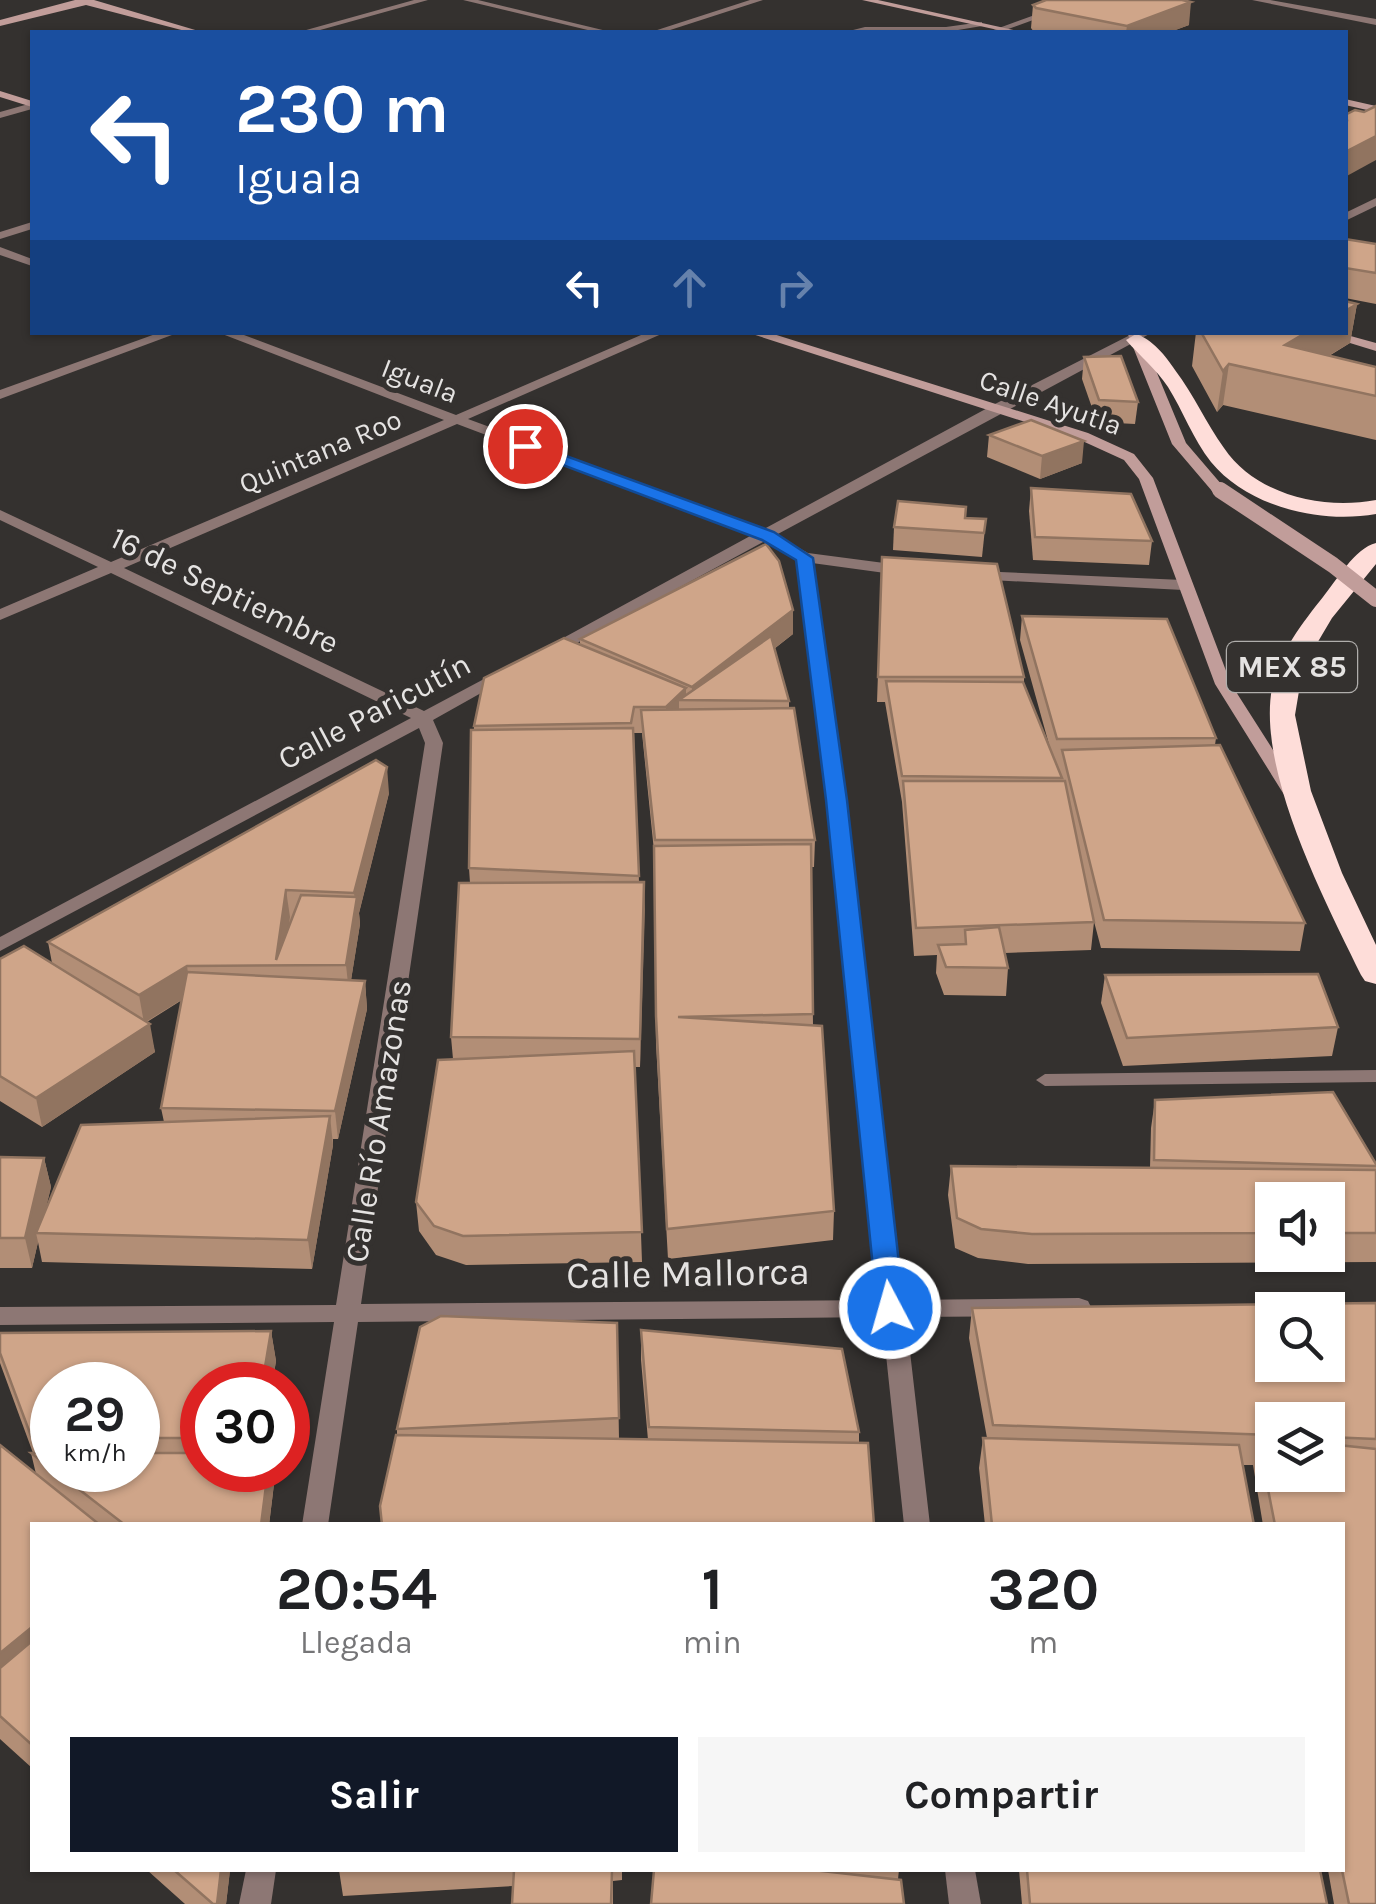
<!DOCTYPE html>
<html lang="es">
<head>
<meta charset="utf-8">
<style>
	body { margin:0; font-family:Karla,sans-serif; background:#f6f6f6; color:#202124; height:100vh; display:flex; flex-direction:column; font-size:38px; white-space:nowrap }
	* { box-sizing:border-box; margin:0 }
	p { font-size:32px; color:#757577 }
	.icon { flex:none; width:55px; height:55px; fill:none; stroke:currentColor; stroke-width:2; stroke-linecap:round; stroke-linejoin:round }
	.map { position:relative; flex:1; overflow:hidden }
	.side { position:absolute; left:30px; top:1522px; width:1315px; height:350px; display:flex; flex-direction:column; background:#fff; border-radius:0px; box-shadow:0 2px 8px #0004 }
	.side>* { flex:none }
	.hud { position:absolute; left:30px; top:30px; width:1318px; height:305px; border-radius:0px; box-shadow:0 2px 8px #0004; background:#1a4fa0; color:#fff; overflow:hidden }
	.controls { position:absolute; left:1255px; top:1182px; display:grid; gap:20px }
	.controls a { display:grid; place-items:center; width:90px; height:90px; border-radius:0px; background:#fff; box-shadow:0 2px 8px #0004; font-size:50px }
	.speed { position:absolute; left:30px; top:1362px; display:flex; gap:20px; font-size:50px; font-weight:700; text-align:center }
	.speed>* { display:grid; place-content:center; width:130px; height:130px; border-radius:50%; background:#fff; box-shadow:0 2px 8px #0004; line-height:1 }
	.speed small { font-size:25px; font-weight:400 }
	.speed .limit { border:15px solid #d22; background:#fff; color:#111 }
	.pin { position:absolute; display:grid; place-items:center; width:85px; height:85px; color:#fff; margin:-42px; border:5px solid #fff; border-radius:50%; box-shadow:0 2px 10px #0007 }
	.me { position:absolute; width:110px; margin:-55px; rotate:354deg; stroke-linejoin:round; filter:drop-shadow(0 0 8px #0008) }
	.turn { display:flex; align-items:center; gap:35px; height:210px; padding:0 40px; font-size:45px }
	.turn .icon { width:130px; height:130px; stroke-width:2.5 }
	.turn b { display:block; font-size:70px; line-height:85px }
	.lanes { display:flex; align-items:center; height:95px; padding:0 40px; background:#0003; justify-content:center; gap:50px; direction:ltr }
	.lanes .off { opacity:.35 }
	.eta { display:flex; justify-content:space-evenly; align-items:center; height:170px; text-align:center }
	.eta b { font-size:60px; font-weight:700; line-height:70px }
	.primary-button { display:flex; gap:20px; margin-top:auto; padding:20px 40px }
	.primary-button a { flex:1; height:115px; border-radius:0px; background:#111827; color:#fff; font-size:40px; font-weight:700; line-height:115px; text-align:center }
	.primary-button a+a { background:#f6f6f6; color:#202124 }
	.map>svg:first-child { display:block }
	.lines { fill:none; stroke-linecap:round; stroke-linejoin:round }
	.lane { fill:#8d7774; fill-rule:evenodd }
	.street { fill:#8d7774; fill-rule:evenodd }
	.secondary { fill:#c19d9a; fill-rule:evenodd }
	.highway { fill:#feddd9; fill-rule:evenodd }
	.secondary-bridge-far1 { stroke:#c19d9a; stroke-width:12 }
	.secondary-bridge { stroke:#c19d9a; stroke-width:16 }
	.wall { fill:#b28e76; fill-rule:evenodd }
	.shaded-wall { fill:#917460 }
	.building { fill:#cfa589; stroke:#917460; stroke-width:2.5; fill-rule:evenodd }
	.route { fill:#1a73e8; stroke:#114b97; stroke-width:2.5 }
	.labels { text-anchor:middle; stroke-width:10; stroke-linejoin:round; paint-order:stroke }
	.far-street-label { font-size:28px; fill:#e5e3e2; stroke:#34312f }
	.shield { fill:#34312f; stroke:#b0aeac; stroke-width:2.5 }
	.shield-label { font-size:30px; font-weight:bold; fill:#e5e3e2 }
	.street-label { font-size:32px; fill:#e5e3e2; stroke:#34312f }
	.near-street-label { font-size:38px; fill:#e5e3e2; stroke:#34312f }
</style>
</head>
<body>
<div class="map">
<svg width="1376" height="1904" viewBox="0 0 1376 1904">
	<rect width="100%" height="100%" fill="#34312f"/>
	<g class="lines">
		<g class="lane">
			<path d="M982,22V26L946,32H845L865,27H946Z"/>
			<path d="M1376,1070V1082L1045,1086L1036,1080L1045,1074Z"/>
		</g>
		<g class="street">
			<path d="M414,0H428L313,32H299Z"/>
			<path d="M463,0H478L611,32H596Z"/>
			<path d="M750,0H763L664,32H651Z"/>
			<path d="M1076,0H1088L1000,32H988Z"/>
			<path d="M1252,0H1270L1376,19V25Z"/>
			<path d="M32,103V109L0,118V112Z"/>
			<path d="M1376,198V206L1345,221V213Z"/>
			<path d="M32,222V229L0,239V232Z"/>
			<path d="M0,247L32,259V266L0,255Z"/>
			<path d="M161,332H180L0,399V390Z"/>
			<path d="M217,332H236L456,415L648,332H666L468,419L764,529L993,405L1136,332H1153L776,535L808,553L907,566L915,571L907,576L812,563L845,800L904,1300L1079,1298L1088,1301L1091,1307L1088,1313L1079,1316L906,1317L930,1525H904L882,1317L358,1322L328,1525H302L334,1322L0,1325V1307L336,1305L425,743L419,728L0,951V937L411,718L111,573L0,620V609L98,567L0,520V510L111,562L444,420ZM457,424L752,535L543,649V655H555L765,541L797,559L827,800L880,1300L361,1304L443,743L433,720L513,675L505,670L499,671L424,711L124,568Z"/>
			<path d="M976,571L1183,580L1191,585L1183,590L971,579V573Z"/>
			<path d="M246,1870H276L271,1904H239Z"/>
			<path d="M945,1870H975L981,1904H949Z"/>
		</g>
		<g class="secondary">
			<path d="M75,0H94L202,32H189L86,5L0,26V20Z"/>
			<path d="M862,0H878L1023,32H1007Z"/>
			<path d="M0,91L32,101V107L0,97Z"/>
			<path d="M1345,99L1376,106V112L1345,105Z"/>
			<path d="M746,332H767L1088,433L1134,454L1153,478L1231,684L1303,797L1300,801H1288L1215,684L1139,479L1124,460L1078,439Z"/>
			<path d="M1127,332H1140L1186,443L1222,485V491H1212L1172,444Z"/>
			<path d="M1314,332H1336L1376,343V351Z"/>
		</g>
		<g class="highway">
			<path d="M1136,334C1152,339 1166,356 1175,370C1194,395 1206,423 1224,448C1256,495 1322,510 1376,500V514C1320,524 1248,507 1211,462C1193,439 1183,411 1168,387C1156,369 1140,356 1126,340Z"/>
			<path d="M1376,543V564L1332,618L1303,667L1295,715L1311,791L1342,873L1376,945V984L1365,981L1361,975C1325,901 1254,766 1273,683C1280,652 1303,622 1323,597C1336,581 1355,548 1376,543Z"/>
		</g>
		<path class="secondary-bridge-far1" d="M1217,488L1224,493"/>
		<path class="secondary-bridge" d="M1220,490L1333,565L1376,599"/>
	</g>
	<g class="wall">
		<path d="M1033,5L1189,25L1170,32H1034L1031,28Z"/>
		<path d="M1345,239L1376,244V304L1345,298Z"/>
		<path d="M1357,304L1350,343L1329,356L1376,367V440L1223,405L1217,412L1192,366L1196,332H1345Z"/>
		<path d="M1084,357L1138,402L1135,424L1097,422L1082,379Z"/>
		<path d="M989,435L1082,463L1040,479L987,457Z"/>
		<path d="M1031,488L1152,541L1149,565L1033,560L1029,511Z"/>
		<path d="M965,519H986L982,557L893,550L894,527Z"/>
		<path d="M882,557L1024,677V683L1050,748L1020,640L1022,616L1216,738L1215,745L1305,923L1300,951L1101,948L1092,914L1094,922L1091,950L1005,953L1008,968L1006,996L944,995L936,973L937,955L914,956L902,802L885,702H877Z"/>
		<path d="M793,610V634L774,649L789,701V708L815,840L814,867H811L813,1025L834,1211L833,1240L668,1259L656,1044L654,851L642,733H634L639,882H644L640,1067H635L642,1262L466,1265L436,1255L419,1231L416,1202L453,1059L451,1037L470,883L469,868L474,726L580,645V639Z"/>
		<path d="M389,793L359,913L360,924L351,980L365,981L367,1009L338,1139H333V1145L312,1269L42,1262L38,1242L32,1268H0V1157L44,1158L51,1187L45,1211L164,1122L161,1108L182,1000L147,1022L155,1052L42,1127L0,1101V959L52,963L48,942Z"/>
		<path d="M1105,975L1338,1027L1332,1056L1123,1066L1101,1003Z"/>
		<path d="M1155,1100L1376,1164V1262L1028,1264L978,1258L955,1248L948,1195L951,1166L1150,1168L1151,1128ZM1272,1200H1328V1255H1272Z"/>
		<path d="M1376,1303V1904H1334L1328,1870H1342V1525H1263L1253,1465H1243L1254,1525H985L979,1468L983,1438H987L969,1338L972,1308ZM1272,1420H1328V1475H1272Z"/>
		<path d="M617,1323L619,1439L648,1440L641,1360V1330L859,1432V1443L397,1436V1429Z"/>
		<path d="M271,1331L276,1361L272,1385H202V1470L274,1484L269,1525H32V1768L0,1739V1445L36,1474L31,1453H33L0,1363V1333ZM52,1385H138V1470H52Z"/>
		<path d="M147,1870H230L226,1904H185Z"/>
		<path d="M339,1870H622V1880L613,1881V1904H512L513,1886L343,1896Z"/>
		<path d="M654,1870H899L898,1879Z"/>
		<path d="M1019,1870H1320L1327,1904H1022Z"/>
	</g>
	<g class="shaded-wall">
		<path d="M1191,2L1189,25L1170,32H1126L1127,26Z"/>
		<path d="M1376,136V160L1345,177V152Z"/>
		<path d="M1357,304L1350,343L1291,378L1285,345L1307,332H1345V311Z"/>
		<path d="M1229,364L1223,405L1217,412L1223,371Z"/>
		<path d="M1084,441L1082,463L1040,479L1042,456Z"/>
		<path d="M793,610V634L708,700H692V687Z"/>
		<path d="M686,688V700H679V720L666,732V707Z"/>
		<path d="M387,767L389,793L359,913L360,924L349,993L346,965L356,907L354,893Z"/>
		<path d="M644,882L645,910L640,1067V1039Z"/>
		<path d="M286,890L290,917L283,966L276,960Z"/>
		<path d="M187,966L191,994L144,1023L139,995Z"/>
		<path d="M365,981L367,1009L338,1139L335,1111Z"/>
		<path d="M150,1024L155,1052L42,1127L36,1098Z"/>
		<path d="M330,1116L333,1145L312,1269L308,1240Z"/>
		<path d="M44,1158L51,1187L40,1233H36L38,1242L32,1268L25,1238Z"/>
		<path d="M271,1331L276,1361L272,1385H262Z"/>
		<path d="M268,1470H272L274,1484L269,1525H261Z"/>
		<path d="M32,1627V1664L0,1690V1653Z"/>
		<path d="M221,1870H230L226,1904H217Z"/>
	</g>
	<g class="building">
		<path d="M1046,0H1182L1191,2L1127,26L1036,8L1033,5Z"/>
		<path d="M1376,106V136L1345,152V121H1348L1345,120V115L1355,110L1364,112Z"/>
		<path d="M1345,239L1376,244V273L1345,268Z"/>
		<path d="M1345,301L1357,304L1345,311Z"/>
		<path d="M1201,332H1307L1285,345L1376,367V396L1229,364L1223,371Z"/>
		<path d="M1121,356L1138,402L1099,400L1084,357Z"/>
		<path d="M1031,420L1084,441L1042,456L989,435Z"/>
		<path d="M1031,488L1131,494L1152,541L1035,537Z"/>
		<path d="M898,501L966,507L965,518L986,519L984,533L894,527Z"/>
		<path d="M766,544L779,561L793,610L692,687L580,639Z"/>
		<path d="M882,557L997,564L1024,677H878Z"/>
		<path d="M1022,616L1167,619L1216,738L1057,739Z"/>
		<path d="M771,636L789,701L679,700Z"/>
		<path d="M564,638L686,688L666,707H634L631,723L474,726L484,678Z"/>
		<path d="M886,681L1023,682L1062,778L902,776Z"/>
		<path d="M794,708L815,840H655L641,710Z"/>
		<path d="M633,728L639,876L469,868L471,730Z"/>
		<path d="M1220,745L1305,923L1104,920L1062,750Z"/>
		<path d="M376,760L387,767L354,893L286,890L276,960L301,895L357,897L346,965L187,966L139,995L48,942Z"/>
		<path d="M903,781H1065L1094,922L916,928Z"/>
		<path d="M811,844L813,1014L678,1017L822,1026L834,1211L667,1229L656,1016L654,846Z"/>
		<path d="M644,882L640,1039L451,1037L459,883Z"/>
		<path d="M999,927L1008,968L946,967L938,945L966,944L965,930Z"/>
		<path d="M24,946L150,1024L36,1098L0,1076V959Z"/>
		<path d="M187,972L365,981L335,1111L161,1108Z"/>
		<path d="M1318,974L1338,1027L1127,1038L1105,975Z"/>
		<path d="M634,1051L642,1232L463,1236L434,1226L416,1202L438,1060Z"/>
		<path d="M1333,1092L1376,1164V1166L1154,1160L1155,1100Z"/>
		<path d="M330,1116L308,1240L36,1233L81,1125Z"/>
		<path d="M0,1157L44,1158L25,1238H0Z"/>
		<path d="M951,1166L1376,1170V1233H1328V1200H1272V1233L1032,1234L981,1229L957,1218Z"/>
		<path d="M1376,1303V1439L1328,1437V1420H1272V1435L993,1425L972,1308ZM1272,1310H1328V1365H1272Z"/>
		<path d="M441,1316L617,1323L619,1418L397,1429L420,1327Z"/>
		<path d="M641,1330L842,1349L859,1432L649,1427Z"/>
		<path d="M271,1331L262,1385H202V1438H138V1385H52V1437L31,1436L0,1353V1333Z"/>
		<path d="M396,1435L868,1443L874,1525H382L380,1506Z"/>
		<path d="M983,1438L1239,1445L1254,1525H992Z"/>
		<path d="M1258,1438L1272,1439V1475H1328V1444L1376,1449V1904H1349L1342,1870V1525H1275Z"/>
		<path d="M0,1445L100,1525H32V1627L0,1653Z"/>
		<path d="M31,1453H52V1469Z"/>
		<path d="M138,1453H202V1470H268L261,1525H125L54,1470H138Z"/>
		<path d="M32,1641V1745L0,1716V1668Z"/>
		<path d="M174,1870H221L217,1904H213Z"/>
		<path d="M514,1870H612L611,1904H512Z"/>
		<path d="M654,1870H813L901,1880L904,1904H651Z"/>
		<path d="M1027,1870H1320L1327,1904H1030Z"/>
	</g>
	<path class="route" d="M525,441L774,532L813,558L847,800L904,1308L900,1315H881L877,1308L826,800L796,560L762,540L520,449L517,446Z"/>
	<g class="labels">
		<g class="far-street-label">
			<text transform="translate(420 380) rotate(21)" y="10">Iguala</text>
			<text transform="translate(1051 402) rotate(19)" y="10">Calle Ayutla</text>
			<text transform="translate(320 451) rotate(-23)" y="10">Quintana Roo</text>
		</g>
		<rect class="shield" x="1227" y="642" width="130" height="50" rx="8"/>
		<g class="shield-label">
			<text x="1292" y="677">MEX 85</text>
		</g>
		<g class="street-label">
			<text transform="translate(225 590) rotate(26)" y="11">16 de Septiembre</text>
			<text transform="translate(374 711) rotate(-28)" y="11">Calle Paricutín</text>
			<text transform="translate(378 1121) rotate(-81)" y="11">Calle Río Amazonas</text>
		</g>
		<g class="near-street-label">
			<text transform="translate(688 1273) rotate(-1)" y="13">Calle Mallorca</text>
		</g>
	</g>
</svg>
<div class="controls">
<a><svg class="icon" aria-label="sound" viewBox="0 0 24 24"><path d="M4 9h4l5-4v14l-5-4H4zM17 9q2 3 0 6"/></svg></a>
<a><svg class="icon" aria-label="search" viewBox="0 0 24 24"><circle cx="10" cy="10" r="6"/><path d="M15 15l6 6"/></svg></a>
<a><svg class="icon" aria-label="layers" viewBox="0 0 24 24"><path d="M12 4l9 5-9 5-9-5zM3 14l9 5 9-5"/></svg></a>
</div>
<div class="speed"><div>29<small>km/h</small></div><div class="limit">30</div></div>
<div class="pin" style="left:525px;top:446px;background:#d93025"><svg class="icon" aria-label="arrive" viewBox="0 0 24 24"><path d="M6 21V4h12l-3 4 3 4H6"/></svg></div>
<svg class="me" style="left:890px;top:1308px" viewBox="-20 -20 40 40"><circle r="17" fill="#1a73e8" stroke="#fff" stroke-width="3"/><path d="M0-11L8 9 0 5-8 9z" fill="#fff"/></svg>
<div class="hud">
<div class="turn"><svg class="icon" aria-label="left" viewBox="0 0 24 24"><path d="M17 20v-9H6M10 6l-5 5 5 5"/></svg><div><b>230 m</b>Iguala</div></div>
<div class="lanes"><svg class="icon" aria-label="left" viewBox="0 0 24 24"><path d="M17 20v-9H6M10 6l-5 5 5 5"/></svg><svg class="icon off" aria-label="ahead" viewBox="0 0 24 24"><path d="M12 20V5M6 11l6-6 6 6"/></svg><svg class="icon off" aria-label="right" viewBox="0 0 24 24"><path d="M7 20v-9h11M14 6l5 5-5 5"/></svg></div>
</div>
<section class="side">
<div class="eta">
<div><b>20:54</b><p>Llegada</p></div>
<div><b>1</b><p>min</p></div>
<div><b>320</b><p>m</p></div>
</div>
<div class="primary-button"><a>Salir</a><a>Compartir</a></div>
</section>
</div>
</body>
</html>
